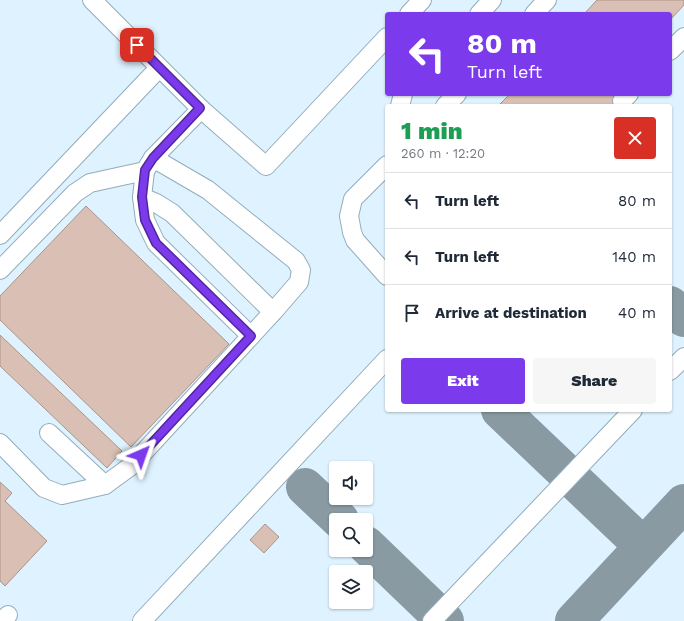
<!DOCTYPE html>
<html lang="en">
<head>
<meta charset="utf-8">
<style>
	body { margin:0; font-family:"Work Sans",sans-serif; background:#f6f6f7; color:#1f2937; height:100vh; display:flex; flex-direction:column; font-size:15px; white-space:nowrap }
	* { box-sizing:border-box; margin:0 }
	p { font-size:13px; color:#747a83 }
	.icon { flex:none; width:22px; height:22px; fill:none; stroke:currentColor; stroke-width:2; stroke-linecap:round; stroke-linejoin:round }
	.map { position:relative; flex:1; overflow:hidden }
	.details { position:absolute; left:385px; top:104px; width:287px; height:308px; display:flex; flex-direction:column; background:#fff; border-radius:4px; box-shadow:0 1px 3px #0004 }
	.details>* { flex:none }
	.guide { position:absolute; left:385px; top:12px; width:287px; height:84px; border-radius:4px; box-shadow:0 1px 3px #0004; background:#7c3aed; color:#fff; overflow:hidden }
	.tools { position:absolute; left:329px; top:461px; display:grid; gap:8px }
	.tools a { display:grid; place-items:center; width:44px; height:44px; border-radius:4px; background:#fff; box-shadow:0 1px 3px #0004; font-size:20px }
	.pin { position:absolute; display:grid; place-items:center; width:34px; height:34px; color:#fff; margin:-17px; border-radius:8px; box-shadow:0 2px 6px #0006 }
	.me { position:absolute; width:44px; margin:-22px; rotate:43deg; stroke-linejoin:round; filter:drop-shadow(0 0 3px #0008) }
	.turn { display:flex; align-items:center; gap:14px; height:84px; padding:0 16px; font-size:18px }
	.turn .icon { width:52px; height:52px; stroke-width:2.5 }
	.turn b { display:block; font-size:28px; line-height:34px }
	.round { display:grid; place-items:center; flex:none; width:42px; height:42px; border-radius:4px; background:#f6f6f7 }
	.headline { display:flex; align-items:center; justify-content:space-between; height:68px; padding:0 16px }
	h1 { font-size:24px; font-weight:800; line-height:30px; color:#1e9e55 }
	.button { display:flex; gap:8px; margin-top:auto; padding:8px 16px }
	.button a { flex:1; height:46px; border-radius:4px; background:#7c3aed; color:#fff; font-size:16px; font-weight:800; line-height:46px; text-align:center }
	.button a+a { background:#f6f6f7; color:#1f2937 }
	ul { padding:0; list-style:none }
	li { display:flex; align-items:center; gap:12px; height:56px; padding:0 16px; border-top:1px solid #e0e1e3 }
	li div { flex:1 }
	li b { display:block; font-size:15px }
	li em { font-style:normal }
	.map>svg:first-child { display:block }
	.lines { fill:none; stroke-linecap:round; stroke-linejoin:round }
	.taxiway { stroke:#899aa2; stroke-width:38 }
	.building { fill:#dac0b4; stroke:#ac9388 }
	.minor-casing { stroke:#93acba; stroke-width:20 }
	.minor { stroke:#fff; stroke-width:18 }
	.route-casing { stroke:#51269a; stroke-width:10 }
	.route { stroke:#7c3aed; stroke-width:7 }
</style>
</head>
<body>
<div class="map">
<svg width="684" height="621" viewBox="0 0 684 621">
	<rect width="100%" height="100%" fill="#def3ff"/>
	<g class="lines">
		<g class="taxiway">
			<path d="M670,305L684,318"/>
			<path d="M500,410L643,546"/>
			<path d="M305,487L340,520"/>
			<path d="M366,545L445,621"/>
			<path d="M574,621L684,503"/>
		</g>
	</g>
	<g class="building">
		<path d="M597,0H684V5L670,20V14H584Z"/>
		<path d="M510,94H615L627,106H498Z"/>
		<path d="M86,206L229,344L131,447L0,320V296Z"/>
		<path d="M0,335L122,451L107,468L0,366Z"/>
		<path d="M0,482L12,493L5,501L47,541L5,586L0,581Z"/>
		<path d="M265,524L279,537L264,553L250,540Z"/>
	</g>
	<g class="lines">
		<defs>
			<g id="minor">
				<path d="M92,0L201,109L266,166L387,37"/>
				<path d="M409,14L422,0"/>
				<path d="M479,14L492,0"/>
				<path d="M534,14L547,0"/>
				<path d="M670,51L684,37"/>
				<path d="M622,101L629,94"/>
				<path d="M400,106L403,94"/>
				<path d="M445,106L457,94"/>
				<path d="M387,165L353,199L349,216L352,232L355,240L387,276"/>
				<path d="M145,171L142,197L145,220L156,243L251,336"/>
				<path d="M142,197L156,203L172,213L273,312"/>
				<path d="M0,235L159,68"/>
				<path d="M0,270L75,193L90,183L145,171L153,158L201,109"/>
				<path d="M670,371L684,357"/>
				<path d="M49,433L105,485"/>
				<path d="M0,443L44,488L62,495L105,485L131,466L273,312L299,282L301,270L296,261L208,190L153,158"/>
				<path d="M2,621L8,615"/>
				<path d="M142,621L387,359"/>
				<path d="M432,621L633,410"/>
			</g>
		</defs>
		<use href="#minor" class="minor-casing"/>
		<use href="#minor" class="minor"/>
	</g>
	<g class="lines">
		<defs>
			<path id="route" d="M137,45L200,108L153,158L145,170L142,197L145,220L156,243L251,336L141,455"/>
		</defs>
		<use href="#route" class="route-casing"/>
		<use href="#route" class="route"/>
	</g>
</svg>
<div class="tools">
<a><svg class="icon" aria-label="sound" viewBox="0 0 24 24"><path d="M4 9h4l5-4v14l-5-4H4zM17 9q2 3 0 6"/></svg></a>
<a><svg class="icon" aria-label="search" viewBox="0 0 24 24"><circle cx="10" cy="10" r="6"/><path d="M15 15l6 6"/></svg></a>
<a><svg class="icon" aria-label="layers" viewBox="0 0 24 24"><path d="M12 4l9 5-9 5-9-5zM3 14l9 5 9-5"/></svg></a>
</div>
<div class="pin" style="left:137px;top:45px;background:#d93025"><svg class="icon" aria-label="arrive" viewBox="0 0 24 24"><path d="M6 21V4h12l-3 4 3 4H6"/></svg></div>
<svg class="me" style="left:141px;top:455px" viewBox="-20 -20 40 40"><path d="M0-17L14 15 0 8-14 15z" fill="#7c3aed" stroke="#fff" stroke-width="4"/></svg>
<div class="guide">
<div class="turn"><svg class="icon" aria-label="left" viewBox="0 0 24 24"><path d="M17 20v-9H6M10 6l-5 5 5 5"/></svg><div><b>80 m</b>Turn left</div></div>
</div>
<section class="details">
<div class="headline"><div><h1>1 min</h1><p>260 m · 12:20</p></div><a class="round" style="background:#d93025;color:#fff"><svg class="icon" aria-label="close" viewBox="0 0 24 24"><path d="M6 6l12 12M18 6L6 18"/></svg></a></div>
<ul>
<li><svg class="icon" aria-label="left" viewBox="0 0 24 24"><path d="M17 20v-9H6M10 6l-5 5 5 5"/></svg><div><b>Turn left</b></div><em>80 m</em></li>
<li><svg class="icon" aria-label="left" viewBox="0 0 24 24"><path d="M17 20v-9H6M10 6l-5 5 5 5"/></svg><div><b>Turn left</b></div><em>140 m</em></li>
<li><svg class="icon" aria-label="arrive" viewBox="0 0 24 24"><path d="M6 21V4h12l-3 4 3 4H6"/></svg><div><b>Arrive at destination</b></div><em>40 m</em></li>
</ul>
<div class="button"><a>Exit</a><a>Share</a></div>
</section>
</div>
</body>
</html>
